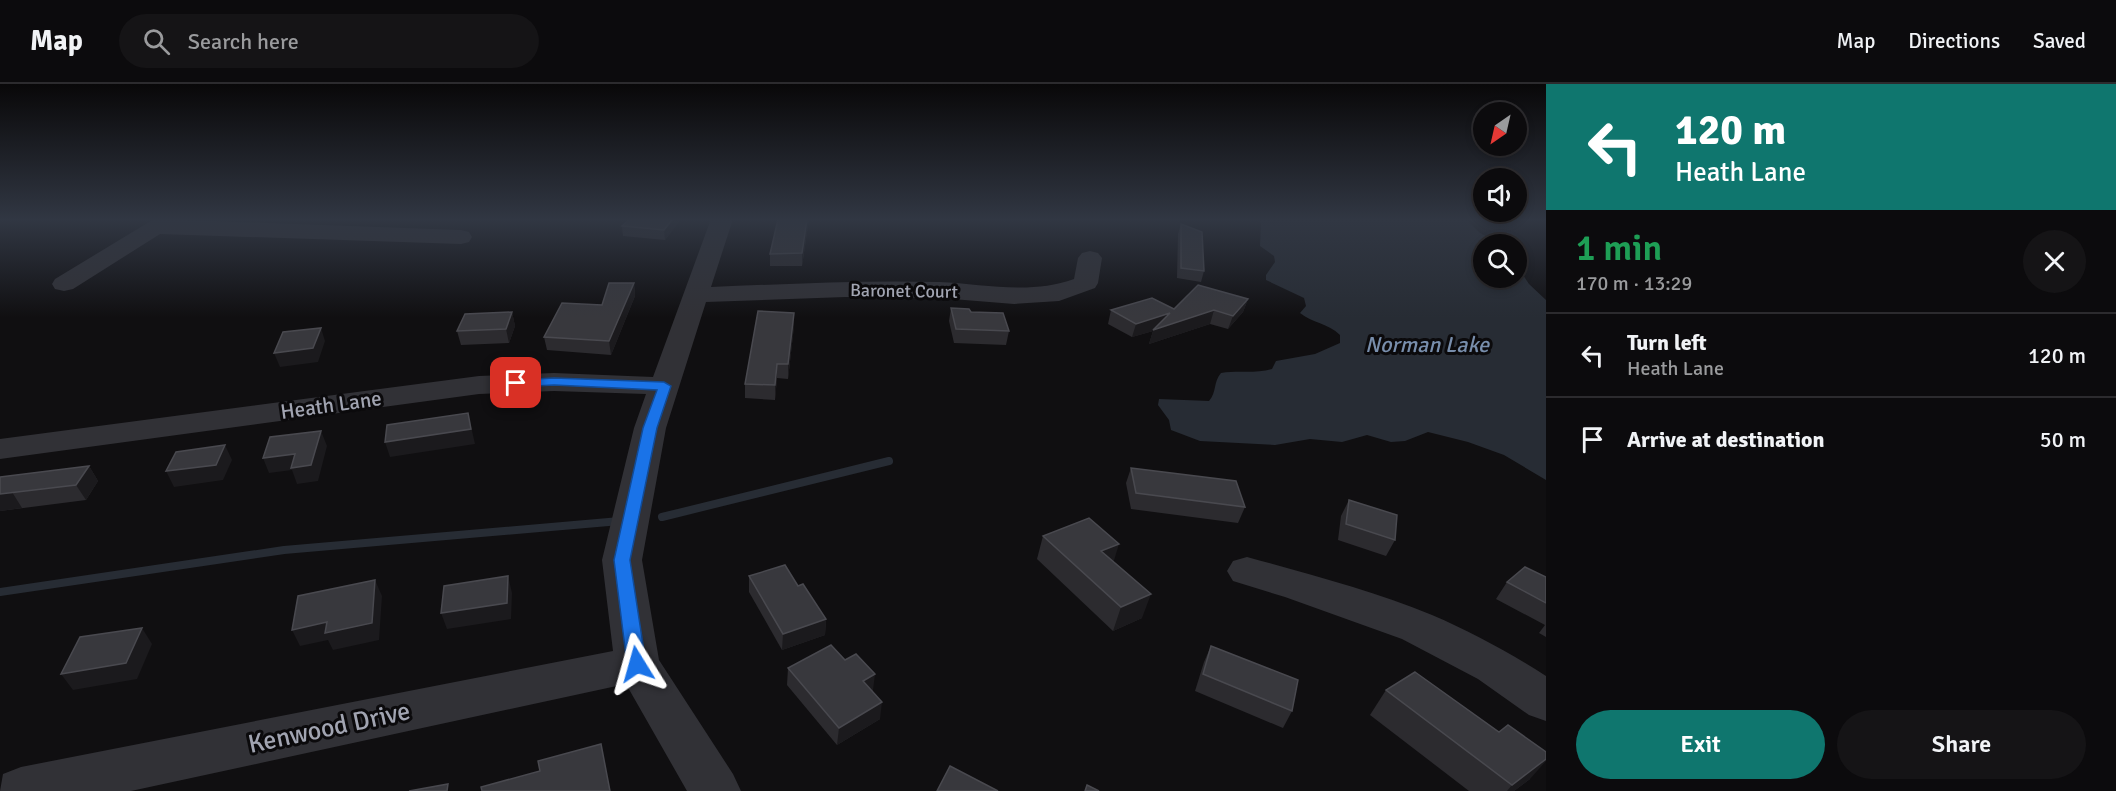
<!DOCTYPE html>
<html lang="en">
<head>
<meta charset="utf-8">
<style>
	body { margin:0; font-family:Signika,sans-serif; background:#151416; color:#f1f3f6; height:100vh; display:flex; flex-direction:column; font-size:22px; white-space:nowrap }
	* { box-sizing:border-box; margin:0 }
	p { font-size:20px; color:#9a9b9d }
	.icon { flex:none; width:33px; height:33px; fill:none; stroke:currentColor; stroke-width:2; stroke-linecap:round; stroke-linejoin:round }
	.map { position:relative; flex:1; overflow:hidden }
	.details { display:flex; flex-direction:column; background:#0c0b0d; width:570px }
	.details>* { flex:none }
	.banner { background:#0f766e; color:#fff; overflow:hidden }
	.needle { width:39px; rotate:214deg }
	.tools { position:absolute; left:1473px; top:18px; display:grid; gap:12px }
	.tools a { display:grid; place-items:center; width:54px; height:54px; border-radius:50%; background:#0c0b0d; box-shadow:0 3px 9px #0003,0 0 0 2px #2c2b2e; font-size:30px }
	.pin { position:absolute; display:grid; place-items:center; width:51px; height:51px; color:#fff; margin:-26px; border-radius:12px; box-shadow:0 3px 9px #0006 }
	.me { position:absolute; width:66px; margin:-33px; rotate:352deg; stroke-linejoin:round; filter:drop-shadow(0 0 4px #0008) }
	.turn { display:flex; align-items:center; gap:21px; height:126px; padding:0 30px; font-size:27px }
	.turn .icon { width:78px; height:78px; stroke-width:2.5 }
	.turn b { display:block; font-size:42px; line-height:51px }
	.round { display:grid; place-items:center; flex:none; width:63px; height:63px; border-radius:32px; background:#151416 }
	.summary { display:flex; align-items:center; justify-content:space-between; height:102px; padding:0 30px }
	h1 { font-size:36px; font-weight:600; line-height:45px; color:#1e9e55 }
	.button { display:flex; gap:12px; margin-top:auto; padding:12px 30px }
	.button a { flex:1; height:69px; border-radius:36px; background:#0f766e; color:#fff; font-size:24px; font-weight:600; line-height:69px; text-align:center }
	.button a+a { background:#151416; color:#f1f3f6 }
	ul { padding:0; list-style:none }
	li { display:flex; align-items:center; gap:18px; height:84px; padding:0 30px; border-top:2px solid #2c2b2e }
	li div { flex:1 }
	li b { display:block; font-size:22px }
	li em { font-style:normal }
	header { display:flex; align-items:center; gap:36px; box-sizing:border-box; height:84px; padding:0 30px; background:#0c0b0d; border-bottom:2px solid #2c2b2e }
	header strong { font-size:28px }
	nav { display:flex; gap:33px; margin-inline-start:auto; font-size:21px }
	.search { width:420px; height:54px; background:#151416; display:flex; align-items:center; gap:15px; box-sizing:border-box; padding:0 21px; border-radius:33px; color:#9a9b9d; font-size:22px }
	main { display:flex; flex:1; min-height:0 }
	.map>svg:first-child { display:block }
	.water { fill:#272c34 }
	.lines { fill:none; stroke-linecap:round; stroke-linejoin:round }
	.stream { stroke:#272c34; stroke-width:8 }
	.minor { fill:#313136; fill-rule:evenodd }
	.wall { fill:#2c2b2f }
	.shaded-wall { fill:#1b1a1d }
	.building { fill:#38383d; stroke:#49494f; stroke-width:1.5 }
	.route { fill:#1a73e8; stroke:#114b97; stroke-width:1.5 }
	.labels { text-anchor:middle; stroke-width:6; stroke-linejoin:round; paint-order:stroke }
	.far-street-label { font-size:18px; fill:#a1a4b1; stroke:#0b0a0c }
	.street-label { font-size:21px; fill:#a1a4b1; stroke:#0b0a0c }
	.water-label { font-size:22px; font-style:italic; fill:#788eac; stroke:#0b0a0c }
	.near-street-label { font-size:26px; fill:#a1a4b1; stroke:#0b0a0c }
</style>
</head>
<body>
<header>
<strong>Map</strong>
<div class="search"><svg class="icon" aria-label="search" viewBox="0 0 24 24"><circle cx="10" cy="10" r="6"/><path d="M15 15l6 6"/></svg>Search here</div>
<nav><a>Map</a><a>Directions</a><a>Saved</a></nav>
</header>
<main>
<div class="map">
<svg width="1546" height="707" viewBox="0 0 1546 707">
	<rect width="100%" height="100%" fill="#100f11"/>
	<path class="water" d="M1258,135H1466L1480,149L1496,158L1498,160H1484V194H1516L1517,182L1529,200L1546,216V396L1504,371L1468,358L1428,348L1405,357L1391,358L1367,351L1342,358L1310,355L1275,361L1200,357L1171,346L1169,336L1158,321L1159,315L1209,317C1217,308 1213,298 1221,289C1238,286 1255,290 1272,285L1276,277L1315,270L1340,259V251C1328,239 1312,239 1300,229L1306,222L1304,214L1266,196V191L1275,178L1274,172L1260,162L1261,139Z"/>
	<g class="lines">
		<g class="stream">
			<path d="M662,433L889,377"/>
			<path d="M0,508L284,466L620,437"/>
		</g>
		<g class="minor">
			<path d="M154,135L461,146L469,148L472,153L469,158L461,160L160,150L73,205L64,207L55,205L52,200L55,195Z"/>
			<path d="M711,135H733L711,203C787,200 863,196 939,198C985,200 1030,211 1074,195L1078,174L1082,169L1090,167L1098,169L1102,174L1098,199L1095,204L1059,217L1014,220L940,214L845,213L706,218L666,344L642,476L659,576L733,690L741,707H687L626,600L131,707H0L3,690L21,683L613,567L602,476L634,344L646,310L554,307L479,310L0,375V355L479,292L554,289L653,293Z"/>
			<path d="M1247,473C1309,490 1373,507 1432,531C1472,548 1510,569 1546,592V637L1529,631L1478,595L1402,555L1285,513L1233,497L1227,487L1233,477Z"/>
		</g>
	</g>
	<g class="wall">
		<path d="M681,135L665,156L623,152L622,142Z"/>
		<path d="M778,135H809L802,182H770V170Z"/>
		<path d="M1181,140L1204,187L1201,198L1177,194L1178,150Z"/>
		<path d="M634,199L635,212L611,271L547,266L544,253L602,221Z"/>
		<path d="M1248,215L1243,228L1228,245L1210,240L1149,260L1153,247L1132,253L1108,240L1111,226L1174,225Z"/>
		<path d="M951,224L971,228L1009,247L1006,261L954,259L949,237Z"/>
		<path d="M512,228L515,242L509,259L461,261L457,247Z"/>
		<path d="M794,242L788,295L777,294L775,316L745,314V300Z"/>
		<path d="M89,382L98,397L86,416L0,427V393Z"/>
		<path d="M1131,384L1245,423L1238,439L1131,425L1126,399Z"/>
		<path d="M1349,416L1395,456L1386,472L1338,456L1341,432Z"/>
		<path d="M1043,452L1114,478L1142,534L1113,547L1037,475Z"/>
		<path d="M749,492L798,502L826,535L825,551L782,566L749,508Z"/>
		<path d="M1546,493V553L1539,549L1545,541L1496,515L1507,498Z"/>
		<path d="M1211,562L1292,627L1283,644L1195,607L1204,578Z"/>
		<path d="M788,584L873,606L872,607L880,635L837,661L787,601Z"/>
		<path d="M1386,606L1499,648L1530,695L1514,707H1469L1370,631Z"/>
	</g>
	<g class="shaded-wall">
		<path d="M673,135H681L665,156L664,146Z"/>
		<path d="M807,135H809L802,182V169Z"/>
		<path d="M634,199L635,212L611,271L609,257Z"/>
		<path d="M1248,215L1243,228L1228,245L1233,232Z"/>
		<path d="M1214,226L1210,240L1149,260L1153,247L1132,253L1136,240L1170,229Z"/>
		<path d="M512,228L515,242L509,259L506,245Z"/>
		<path d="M794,229V242L788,295V280Z"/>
		<path d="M321,244L325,257L318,278L280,283L274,269Z"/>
		<path d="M777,280V294L775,316V301Z"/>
		<path d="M468,329L475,360L390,373L385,358Z"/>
		<path d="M321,347L327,362L318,397L297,400L292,386L269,389L263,374L295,370Z"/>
		<path d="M225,361L232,376L223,396L174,403L166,387Z"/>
		<path d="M89,382L98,397L86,416L76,401Z"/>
		<path d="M12,408L22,424L0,427V410Z"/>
		<path d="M1119,460L1112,483L1101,467Z"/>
		<path d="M508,492L512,509L511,535L447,545L441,529Z"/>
		<path d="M375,496L382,512L379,556L333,566L328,556L300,562L292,546Z"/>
		<path d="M1151,510L1142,534L1113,547L1121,523Z"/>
		<path d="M826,535L825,551L782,566L783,550Z"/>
		<path d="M142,544L152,560L137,595L73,606L61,590Z"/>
		<path d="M875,590L873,606L861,614L863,597Z"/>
		<path d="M882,618L880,635L837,661L839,644Z"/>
		<path d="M1546,675V677L1530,695L1514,707H1507L1512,701Z"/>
	</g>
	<g class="building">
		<path d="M630,135H673L664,146L622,142Z"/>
		<path d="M778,135H807L802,169L770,170Z"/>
		<path d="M1181,140L1202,148L1204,187L1181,184Z"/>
		<path d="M609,199H634L609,257L544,253L562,219L602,221Z"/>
		<path d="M1198,201L1248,215L1233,232L1214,226L1153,246L1170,229L1136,240L1111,226L1152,214L1174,225Z"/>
		<path d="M951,224L969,225L971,228L1003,229L1009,247L956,245Z"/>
		<path d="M758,227L794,229L788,280H777L775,301L745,300Z"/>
		<path d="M512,228L506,245L457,247L465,230Z"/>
		<path d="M321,244L313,264L274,269L283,248Z"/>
		<path d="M468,329L471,345L385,358L387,341Z"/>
		<path d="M321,347L311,381L291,384L295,370L263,374L270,353Z"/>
		<path d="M225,361L216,381L166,387L176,368Z"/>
		<path d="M89,382L76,401L0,410V393Z"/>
		<path d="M1131,384L1236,397L1245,423L1136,409Z"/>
		<path d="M1349,416L1397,431L1395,456L1346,440Z"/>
		<path d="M1089,434L1119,460L1101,467L1151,510L1121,523L1043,452Z"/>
		<path d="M785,481L798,502L803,500L826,535L783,550L749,492Z"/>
		<path d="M1525,483L1546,493V519L1507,498Z"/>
		<path d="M508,492L507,519L441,529L444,502Z"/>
		<path d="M375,496L372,539L325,549L327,538L292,546L298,512Z"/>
		<path d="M142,544L126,579L61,590L80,553Z"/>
		<path d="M831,561L845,576L856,570L875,590L863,597L882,618L839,644L788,584Z"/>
		<path d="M1211,562L1298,596L1292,627L1203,590Z"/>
		<path d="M1415,588L1499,648L1508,641L1546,668V675L1512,701L1386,606Z"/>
		<path d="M601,660L610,707H482L481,703L540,687L538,677Z"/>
		<path d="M950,682L998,707H937Z"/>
		<path d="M448,700L447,707H409Z"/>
		<path d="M1087,701L1099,707H1085Z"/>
	</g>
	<linearGradient id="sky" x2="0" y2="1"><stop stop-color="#090809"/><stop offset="0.58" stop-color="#313743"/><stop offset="1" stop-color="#313743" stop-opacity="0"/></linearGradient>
	<rect width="1546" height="234" fill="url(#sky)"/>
	<path class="route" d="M554,294L664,298L671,302L657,344L630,476L646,580L643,586L637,588L630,586L627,580L614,476L643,344L657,306L554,301L516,303L510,299L516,296Z"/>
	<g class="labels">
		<g class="far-street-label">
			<text transform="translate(904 207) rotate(1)" y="6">Baronet Court</text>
		</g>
		<g class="street-label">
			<text transform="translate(331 321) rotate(-8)" y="7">Heath Lane</text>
		</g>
		<g class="water-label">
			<text x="1427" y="268">Norman Lake</text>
		</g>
		<g class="near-street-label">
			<text transform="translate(329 643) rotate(-12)" y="9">Kenwood Drive</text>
		</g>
	</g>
</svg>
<div class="tools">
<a><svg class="needle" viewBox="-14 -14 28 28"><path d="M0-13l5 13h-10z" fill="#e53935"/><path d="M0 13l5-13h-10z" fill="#9a9b9d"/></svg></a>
<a><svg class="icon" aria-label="sound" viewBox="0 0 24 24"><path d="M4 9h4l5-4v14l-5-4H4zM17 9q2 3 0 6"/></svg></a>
<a><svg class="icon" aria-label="search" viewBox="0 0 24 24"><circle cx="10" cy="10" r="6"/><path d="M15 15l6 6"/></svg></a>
</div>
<div class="pin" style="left:516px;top:299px;background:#d93025"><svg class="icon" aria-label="arrive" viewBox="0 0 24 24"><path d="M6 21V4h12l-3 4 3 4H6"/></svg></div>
<svg class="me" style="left:637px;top:580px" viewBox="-20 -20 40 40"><path d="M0-17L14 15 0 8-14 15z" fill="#1a73e8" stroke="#fff" stroke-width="4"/></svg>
</div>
<section class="details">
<div class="banner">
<div class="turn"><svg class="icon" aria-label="left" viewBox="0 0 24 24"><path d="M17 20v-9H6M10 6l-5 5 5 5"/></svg><div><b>120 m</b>Heath Lane</div></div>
</div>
<div class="summary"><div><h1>1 min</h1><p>170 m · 13:29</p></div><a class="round"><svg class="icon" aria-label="close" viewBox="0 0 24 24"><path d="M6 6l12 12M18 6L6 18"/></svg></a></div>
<ul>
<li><svg class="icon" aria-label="left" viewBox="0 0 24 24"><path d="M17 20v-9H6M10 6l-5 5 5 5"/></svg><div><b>Turn left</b><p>Heath Lane</p></div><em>120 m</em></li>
<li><svg class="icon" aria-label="arrive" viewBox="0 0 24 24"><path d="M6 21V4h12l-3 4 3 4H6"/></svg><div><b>Arrive at destination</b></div><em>50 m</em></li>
</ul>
<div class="button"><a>Exit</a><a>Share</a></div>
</section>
</main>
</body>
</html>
